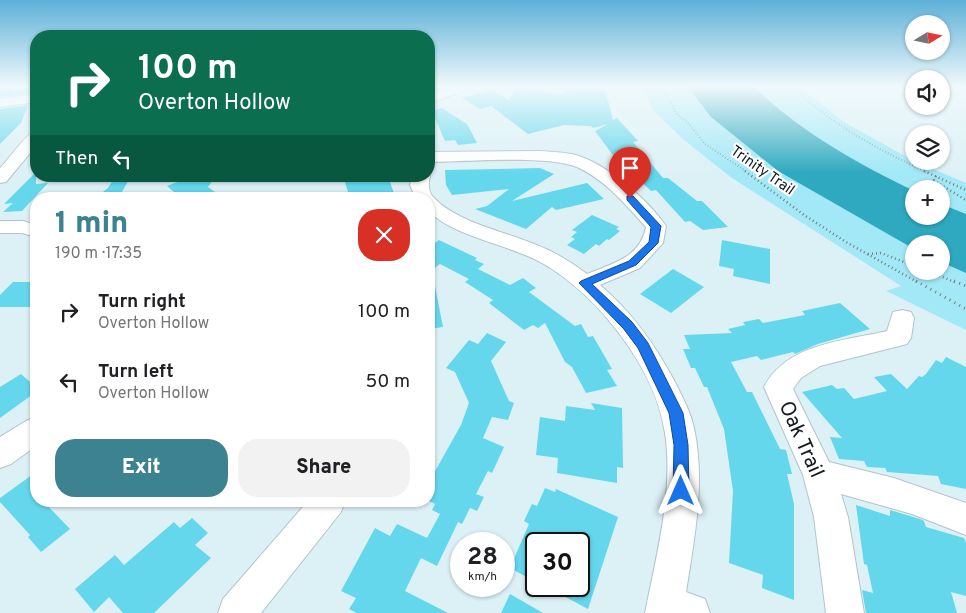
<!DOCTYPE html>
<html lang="en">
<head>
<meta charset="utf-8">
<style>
	body { margin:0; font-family:Overpass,sans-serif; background:#f2f2f2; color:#202124; height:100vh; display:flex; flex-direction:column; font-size:19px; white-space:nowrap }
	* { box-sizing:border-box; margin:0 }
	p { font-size:16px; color:#757577 }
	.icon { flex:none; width:28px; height:28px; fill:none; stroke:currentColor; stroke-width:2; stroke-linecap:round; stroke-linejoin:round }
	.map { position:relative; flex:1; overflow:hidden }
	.sheet { position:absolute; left:30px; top:192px; width:405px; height:315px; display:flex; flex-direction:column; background:#fff; border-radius:20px; box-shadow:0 1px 4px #0004 }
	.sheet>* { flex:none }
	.hud { position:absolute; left:30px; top:30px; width:405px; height:152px; border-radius:20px; box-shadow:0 1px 4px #0004; background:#0b6e4f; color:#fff; overflow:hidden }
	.needle { width:32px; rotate:80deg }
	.tools { position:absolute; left:905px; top:15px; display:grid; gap:10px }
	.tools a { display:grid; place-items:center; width:45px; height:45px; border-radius:50%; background:#fff; box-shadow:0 1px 4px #0004; font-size:25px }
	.speed { position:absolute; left:450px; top:532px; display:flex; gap:10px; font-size:25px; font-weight:700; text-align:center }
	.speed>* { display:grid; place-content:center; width:65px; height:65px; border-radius:50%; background:#fff; box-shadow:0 1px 4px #0004; line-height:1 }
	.speed small { font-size:12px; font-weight:400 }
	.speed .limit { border:2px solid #111; border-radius:8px; background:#fff; color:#111 }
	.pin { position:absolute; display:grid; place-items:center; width:42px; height:42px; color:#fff; margin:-51px -21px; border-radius:50% 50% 50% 0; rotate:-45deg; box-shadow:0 0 5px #0007 }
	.pin .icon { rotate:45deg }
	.me { position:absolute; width:55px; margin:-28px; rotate:0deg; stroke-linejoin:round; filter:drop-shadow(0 0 4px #0008) }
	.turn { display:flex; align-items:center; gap:18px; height:105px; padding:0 25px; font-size:22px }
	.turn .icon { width:65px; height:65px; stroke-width:2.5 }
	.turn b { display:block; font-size:35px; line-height:42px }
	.then { display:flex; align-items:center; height:48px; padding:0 25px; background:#0003; gap:10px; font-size:19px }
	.round { display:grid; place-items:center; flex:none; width:52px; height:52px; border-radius:20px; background:#f2f2f2 }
	.headline { display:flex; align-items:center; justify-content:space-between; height:85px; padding:0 25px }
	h1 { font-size:30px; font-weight:800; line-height:38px; color:#3d8290 }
	.primary-button { display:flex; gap:10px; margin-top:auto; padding:10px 25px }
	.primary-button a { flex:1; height:58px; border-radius:20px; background:#3d8290; color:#fff; font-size:20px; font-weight:800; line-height:58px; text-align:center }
	.primary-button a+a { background:#f2f2f2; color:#202124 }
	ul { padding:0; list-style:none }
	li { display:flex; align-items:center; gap:15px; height:70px; padding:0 25px }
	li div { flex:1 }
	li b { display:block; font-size:19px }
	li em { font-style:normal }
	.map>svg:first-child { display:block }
	.green { fill:#a2e8f7; fill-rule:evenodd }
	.water { fill:#2ea9bf }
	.building { fill:#65d7ed }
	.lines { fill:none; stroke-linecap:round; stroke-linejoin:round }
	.minor-casing { stroke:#b0c4c9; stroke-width:2 }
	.path-far2 { stroke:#717f82; stroke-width:2; stroke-dasharray:0.5 2.5; stroke-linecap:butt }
	.path-far1 { stroke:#717f82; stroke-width:2.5; stroke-dasharray:1 3; stroke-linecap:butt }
	.path { stroke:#717f82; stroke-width:3; stroke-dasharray:1 4.5; stroke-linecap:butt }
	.minor { fill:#fff; fill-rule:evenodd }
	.route { fill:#1a73e8; stroke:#114b97 }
	.labels { text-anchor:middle; stroke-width:4.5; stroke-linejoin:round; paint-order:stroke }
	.far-street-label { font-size:15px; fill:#141c1d; stroke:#fff }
	.near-street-label { font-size:21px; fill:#141c1d; stroke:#fff }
</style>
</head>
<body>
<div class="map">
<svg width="966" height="613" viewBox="0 0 966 613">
	<rect width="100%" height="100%" fill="#dcf1f6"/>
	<path class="green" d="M644,87H800L844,122L914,161L966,183V330L886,291L901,286L732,178L684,140L653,110ZM914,189H941V216H914ZM914,244H941V271H914Z"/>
	<path class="water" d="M688,87H754C798,130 858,164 914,191V216H941V204L966,214V273L941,262V244H914V249L778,171L711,117Z"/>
	<g class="building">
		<path d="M7,87H35L33,93L0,97V90L6,89Z"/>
		<path d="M578,87L605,89L613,120L617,118L638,141L633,142L663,178H668L697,201H702L728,227L703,230L690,221L685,222L656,190L651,191L631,172L621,166L595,131L608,124L593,128L591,126L564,125L528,134L491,106L480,109L462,98L492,90L509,100L515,89L562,94Z"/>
		<path d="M28,105L21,123L0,144V109Z"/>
		<path d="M442,108L467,124L477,143L458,145L455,140L445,141L432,111Z"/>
		<path d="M540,168L554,174L512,201L587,183L604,199L556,210L552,207L526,229L475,209L487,206L509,189L452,195L446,185L445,170Z"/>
		<path d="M36,172V184L48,183L22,211L3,212L13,203L4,204Z"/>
		<path d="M131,176L118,199H94L108,188L114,178Z"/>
		<path d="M175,176H216L208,187L225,199H182L167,186L180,181Z"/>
		<path d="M343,176H391L390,182L395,196L390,197V199H360L361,196L348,192Z"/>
		<path d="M592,215L619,227L616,229L620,231L609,240L607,239L599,246L596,244L584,254L567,245L575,239L571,237L577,232L572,230Z"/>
		<path d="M439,240L477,258L475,260L484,264L478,269L510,285L523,278L536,288L529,292L575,326L581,324L588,337L593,336L612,369L607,370L617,386L586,393L572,367L565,362L545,323L538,328L533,325L524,330L489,303L493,300L465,282L469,279L440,264L429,272V247Z"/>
		<path d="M722,240L770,249V284L733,276L734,269L719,266Z"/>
		<path d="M673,269L704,287L671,313L640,294Z"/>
		<path d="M13,282H36V307H0V295Z"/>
		<path d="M435,286L443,327L429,329V287Z"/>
		<path d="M840,303L870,329L818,344L795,354L793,352L761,360L757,356L731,362L747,392H752L780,449L786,450L792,474H787L794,504V600L762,588L763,575L729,563L733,491L724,429L707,387H704L695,368H691L683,349H690L684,335L732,333L728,329L745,325L743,322L759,319L763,323L805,315L802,311Z"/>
		<path d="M487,333L506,342L491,361L509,401L514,403L508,420L492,417L483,438L504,447L492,473L488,471L476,494L484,497L477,511L470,508L462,524L458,522L437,566L421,558L405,591L448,613H357L349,609L356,598L341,591L375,528L390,536L397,524L427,538L440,514L432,510L435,504L429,501V471L434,473L461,425L469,403L455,372L446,368L469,340L478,344Z"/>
		<path d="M946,357L966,367V489L941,484L938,476L887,472L885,468L867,467L864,461L839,459L830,437L842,438L802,392L832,385L837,389L844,388L854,399L887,391L874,377L891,374L907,389L919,376L922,377L926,374L936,360L942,363Z"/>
		<path d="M21,374L36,387V392L0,418V387Z"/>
		<path d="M591,403L622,408L623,468L617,467V483L557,473L558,458L536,455L540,417L565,421L566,406L595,410Z"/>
		<path d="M36,472V501H43L70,529L41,552L28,537L30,535L0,502V498Z"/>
		<path d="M545,488L555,492L556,489L618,517L588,609L545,586H579V544H536V582L510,568L529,524L524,521L532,504L537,506Z"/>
		<path d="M856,505L890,516V510L920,519L924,521L926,527L964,538L966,543V596L951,592L957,613H866L862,590L873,593L867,565L864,564Z"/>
		<path d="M192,518L208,533L195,545L211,558L154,613H123L109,597L94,612L75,589L115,555L124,565L174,522L180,528Z"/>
		<path d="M510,594L543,613H501Z"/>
	</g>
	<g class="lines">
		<defs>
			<g id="minor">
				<path d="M449,87H468L466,90L429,103V94Z"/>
				<path d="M36,94V102L0,107V99Z"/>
				<path d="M36,130V146L6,182L0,183V168C8,160 28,132 36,130Z"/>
				<path d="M540,151C553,152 567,152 579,156C609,166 648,200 666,226L663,243L640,268L600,285C633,313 656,346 676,384C684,400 692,415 695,433C705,485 694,541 686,592L705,599L710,613H645C656,557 674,490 665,433C656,369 598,295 542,263C508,244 458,238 429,212V199H416L410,185L412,176H429V175L430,176C428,183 428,192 434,198C457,222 503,231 534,244C553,251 570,261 587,274C613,263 640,258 646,227C626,205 607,182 581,169C553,154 464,162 429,162V152Z"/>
				<path d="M0,221H23L36,225V237L22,233H0Z"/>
				<path d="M902,310L911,312L914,318L911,338L907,344L820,366L801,378L793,389L829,462L894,478L966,503V535L912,514L841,494L848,517L864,613H826L814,517L803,475L764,387C787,343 844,341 887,331L893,312Z"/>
				<path d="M36,417V446L11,464L0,468V437L26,421Z"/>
				<path d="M308,501H345L341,512L261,613H218L223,599Z"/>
			</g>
		</defs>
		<use href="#minor" class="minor-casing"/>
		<g class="path-far2">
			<path d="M663,87L676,113L689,124L705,144L747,172"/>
			<path d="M792,87C831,124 878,150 927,172"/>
		</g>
		<g class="path-far1">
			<path d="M745,171L804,215L846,242L919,283"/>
			<path d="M924,171L966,190"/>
			<path d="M936,176L934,180L936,182L966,200"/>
			<path d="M868,254L881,253L914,266"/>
			<path d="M928,271L957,283"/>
		</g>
		<g class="path">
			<path d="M916,281L966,309"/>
			<path d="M954,281L966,286"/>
		</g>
		<use href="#minor" class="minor"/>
	</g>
	<linearGradient id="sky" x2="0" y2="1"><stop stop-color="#5db0d8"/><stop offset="0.5" stop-color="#eff9fb"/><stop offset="1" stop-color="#eff9fb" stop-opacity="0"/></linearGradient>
	<rect width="966" height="173" fill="url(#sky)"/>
	<path class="route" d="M627,196H633L661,226L658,243L636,265L592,284L632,322L648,343L683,413L688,445L689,491L687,497L681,499L676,497L673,491L674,445L669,413L638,348L623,328L579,283L581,281L629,261L649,242L651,227L627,200Z"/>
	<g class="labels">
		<g class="far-street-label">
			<text transform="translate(763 170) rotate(35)" y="5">Trinity Trail</text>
		</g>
		<g class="near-street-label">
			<text transform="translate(802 439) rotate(66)" y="7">Oak Trail</text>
		</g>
	</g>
</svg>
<div class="tools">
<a><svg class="needle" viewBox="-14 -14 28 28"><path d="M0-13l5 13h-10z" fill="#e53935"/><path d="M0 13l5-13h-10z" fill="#757577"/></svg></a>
<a><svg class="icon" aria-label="sound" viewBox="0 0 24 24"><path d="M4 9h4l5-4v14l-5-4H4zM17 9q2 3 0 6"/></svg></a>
<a><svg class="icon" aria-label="layers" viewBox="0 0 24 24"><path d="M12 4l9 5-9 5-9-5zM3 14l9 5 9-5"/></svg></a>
<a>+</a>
<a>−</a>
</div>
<div class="speed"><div>28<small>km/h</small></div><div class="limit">30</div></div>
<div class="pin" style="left:630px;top:198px;background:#d93025"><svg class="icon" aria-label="arrive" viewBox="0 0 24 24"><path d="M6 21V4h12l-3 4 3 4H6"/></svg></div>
<svg class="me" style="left:681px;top:491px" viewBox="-20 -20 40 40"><path d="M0-17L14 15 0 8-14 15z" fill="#1a73e8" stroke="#fff" stroke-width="4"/></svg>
<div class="hud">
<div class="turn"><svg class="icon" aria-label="right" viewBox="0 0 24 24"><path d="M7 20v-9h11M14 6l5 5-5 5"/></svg><div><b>100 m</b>Overton Hollow</div></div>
<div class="then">Then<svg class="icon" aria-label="left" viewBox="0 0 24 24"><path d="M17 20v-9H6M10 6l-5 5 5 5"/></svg></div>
</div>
<section class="sheet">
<div class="headline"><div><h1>1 min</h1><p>190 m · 17:35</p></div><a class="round" style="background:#d93025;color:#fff"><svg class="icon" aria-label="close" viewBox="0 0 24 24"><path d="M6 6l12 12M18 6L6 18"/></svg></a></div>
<ul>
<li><svg class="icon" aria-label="right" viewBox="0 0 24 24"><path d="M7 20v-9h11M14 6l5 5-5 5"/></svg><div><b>Turn right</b><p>Overton Hollow</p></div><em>100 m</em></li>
<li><svg class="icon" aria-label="left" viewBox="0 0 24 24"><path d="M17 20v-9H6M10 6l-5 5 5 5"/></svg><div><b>Turn left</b><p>Overton Hollow</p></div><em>50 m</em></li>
</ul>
<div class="primary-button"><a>Exit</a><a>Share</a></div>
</section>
</div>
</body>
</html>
